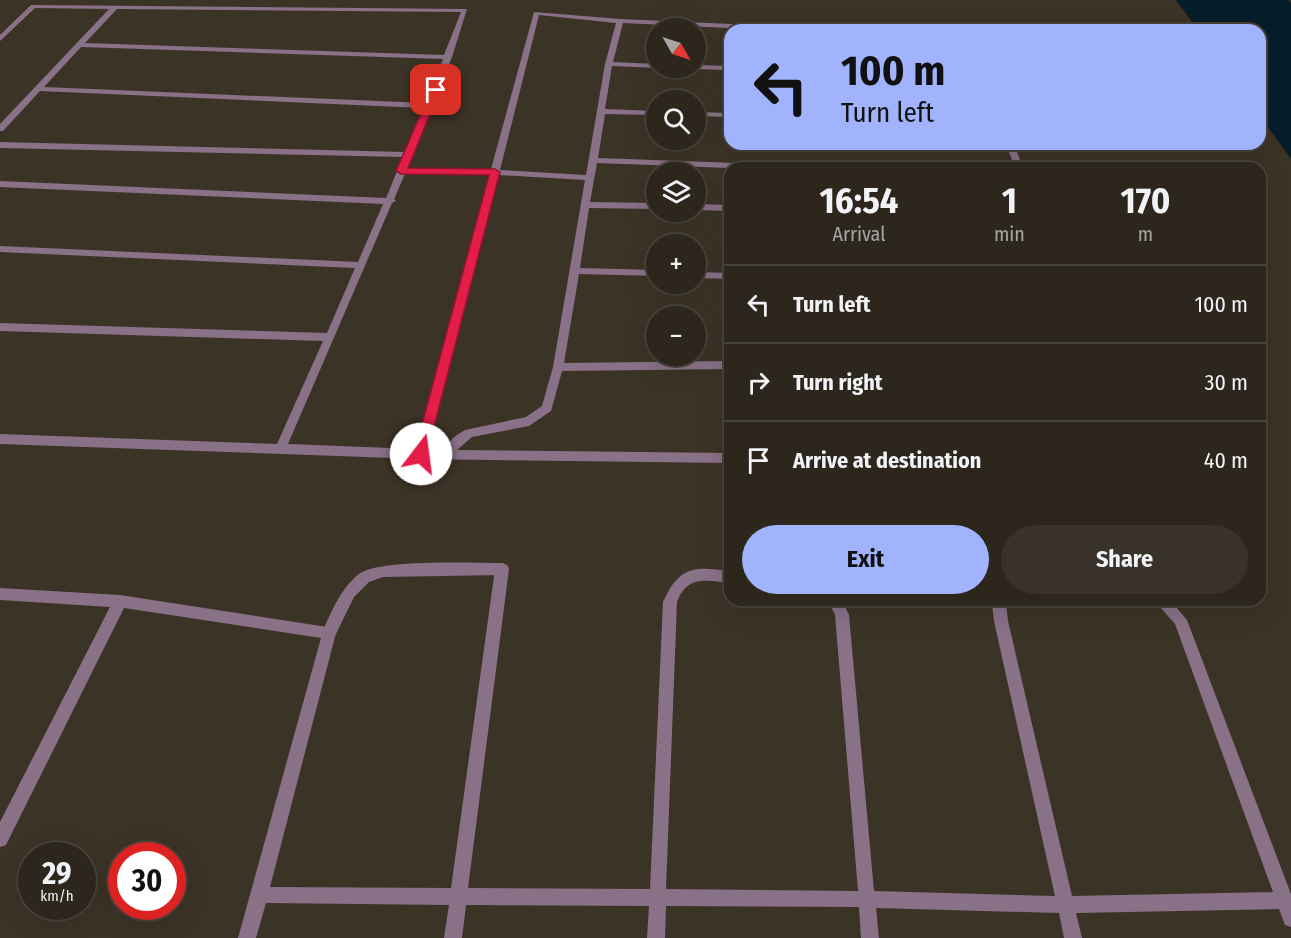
<!DOCTYPE html>
<html lang="en">
<head>
<meta charset="utf-8">
<style>
	body { margin:0; font-family:"Fira Sans Condensed",sans-serif; background:#39322a; color:#f1f3f6; height:100vh; display:flex; flex-direction:column; font-size:22px; white-space:nowrap }
	* { box-sizing:border-box; margin:0 }
	p { font-size:20px; color:#a7a5a4 }
	.icon { flex:none; width:33px; height:33px; fill:none; stroke:currentColor; stroke-width:2; stroke-linecap:round; stroke-linejoin:round }
	.map { position:relative; flex:1; overflow:hidden }
	.drawer { position:absolute; left:724px; top:162px; width:542px; height:444px; display:flex; flex-direction:column; background:#2d261d; border-radius:18px; box-shadow:0 6px 24px #0002,0 0 0 2px #48433b }
	.drawer>* { flex:none }
	.hud { position:absolute; left:724px; top:24px; width:542px; height:126px; border-radius:18px; box-shadow:0 6px 24px #0002,0 0 0 2px #48433b; background:#a1b3fd; color:#111; overflow:hidden }
	.needle { width:39px; rotate:129deg }
	.tools { position:absolute; left:646px; top:18px; display:grid; gap:12px }
	.tools a { display:grid; place-items:center; width:60px; height:60px; border-radius:50%; background:#2d261d; box-shadow:0 6px 24px #0002,0 0 0 2px #48433b; font-size:30px }
	.speed { position:absolute; left:18px; top:842px; display:flex; gap:12px; font-size:30px; font-weight:700; text-align:center }
	.speed>* { display:grid; place-content:center; width:78px; height:78px; border-radius:50%; background:#2d261d; box-shadow:0 6px 24px #0002,0 0 0 2px #48433b; line-height:1 }
	.speed small { font-size:15px; font-weight:400 }
	.speed .limit { border:9px solid #d22; background:#fff; color:#111 }
	.pin { position:absolute; display:grid; place-items:center; width:51px; height:51px; color:#fff; margin:-26px; border-radius:12px; box-shadow:0 3px 9px #0006 }
	.me { position:absolute; width:66px; margin:-33px; rotate:15deg; stroke-linejoin:round; filter:drop-shadow(0 0 4px #0008) }
	.turn { display:flex; align-items:center; gap:21px; height:126px; padding:0 18px; font-size:27px }
	.turn .icon { width:78px; height:78px; stroke-width:2.5 }
	.turn b { display:block; font-size:42px; line-height:51px }
	.eta { display:flex; justify-content:space-evenly; align-items:center; height:102px; text-align:center }
	.eta b { font-size:36px; font-weight:700; line-height:42px }
	.cta { display:flex; gap:12px; margin-top:auto; padding:12px 18px }
	.cta a { flex:1; height:69px; border-radius:36px; background:#a1b3fd; color:#111; font-size:24px; font-weight:700; line-height:69px; text-align:center }
	.cta a+a { background:#39322a; color:#f1f3f6 }
	ul { padding:0; list-style:none }
	li { display:flex; align-items:center; gap:18px; height:78px; padding:0 18px; border-top:2px solid #48433b }
	li div { flex:1 }
	li b { display:block; font-size:22px }
	li em { font-style:normal }
	.map>svg:first-child { display:block }
	.water { fill:#061d2a }
	.lines { fill:none; stroke-linecap:round; stroke-linejoin:round }
	.lane { fill:#897187; fill-rule:evenodd }
	.street { fill:#897187; fill-rule:evenodd }
	.route { fill:#e11d48; stroke:#92132f; stroke-width:1.5 }
</style>
</head>
<body>
<div class="map">
<svg width="1291" height="938" viewBox="0 0 1291 938">
	<rect width="100%" height="100%" fill="#3c3327"/>
	<path class="water" d="M1176,0H1288L1291,3V159L1260,116V30H1198Z"/>
	<g class="lines">
		<path class="lane" d="M502,563L507,565L509,569L507,573L502,575L383,577L369,582L354,597L334,638L329,640L324,638L322,633C331,612 341,588 359,574C378,559 474,563 502,563Z"/>
		<g class="street">
			<path d="M31,5L467,9L452,57L433,104L434,106L431,108L407,168L491,169L534,12L620,19L817,28L818,30H768L623,23L613,62L657,64V68H660H657L612,66L605,109L657,111V115L605,114L598,158L792,165L796,168H730L597,163L590,202L657,203V209L589,208L580,268L657,270V276L579,274L564,363L730,361V369L562,371L551,411L529,426L472,437L457,450L730,453V463L421,459L0,444V434L277,444L323,341L0,331V323L327,333L355,268L0,252V246L358,262L383,204L0,187V181L386,198L403,157L0,148V142L405,152L423,108L40,91L3,131H0V124L109,9L35,8L0,41V35ZM117,9L461,12L444,55L85,43ZM539,15L616,23L605,64L586,175L500,170ZM81,47L443,59L425,103L44,87ZM405,174L489,175L416,449L288,444L392,203L396,201L394,199ZM498,175L585,180L553,367L542,406L526,417L465,430L454,437L443,449H428Z"/>
			<path d="M696,65L730,66V70L693,69L696,68Z"/>
			<path d="M696,112L730,113V117L696,116Z"/>
			<path d="M1006,144H1014L1023,168H1015Z"/>
			<path d="M696,204L730,205V211L696,210Z"/>
			<path d="M696,272L730,273V279L696,278Z"/>
			<path d="M502,563L507,565L509,569L468,888L650,889L663,602C679,566 694,566 730,571V583C706,581 688,574 677,602L666,889L858,891L835,615L828,600H842L849,615L874,891L1055,896L994,621L992,604L994,600H1008L1006,604L1008,621L1072,896L1273,892L1175,624L1154,600H1170L1187,620L1291,894V927L1285,925L1279,909L1076,913L1082,938H1064L1059,913L876,908L879,938H861L859,907L666,906L665,938H647L649,906L466,905L462,938H444L449,905L266,903L256,938H238L321,638L124,608L6,845L0,847V822L110,607L0,600V588L120,595L334,628L336,633L270,887L451,888L495,569L497,565Z"/>
		</g>
	</g>
	<path class="route" d="M436,87L440,90L408,168L495,169L500,172L427,454L421,460L414,454L489,175L401,174L396,171L431,90Z"/>
</svg>
<div class="tools">
<a><svg class="needle" viewBox="-14 -14 28 28"><path d="M0-13l5 13h-10z" fill="#e53935"/><path d="M0 13l5-13h-10z" fill="#a7a5a4"/></svg></a>
<a><svg class="icon" aria-label="search" viewBox="0 0 24 24"><circle cx="10" cy="10" r="6"/><path d="M15 15l6 6"/></svg></a>
<a><svg class="icon" aria-label="layers" viewBox="0 0 24 24"><path d="M12 4l9 5-9 5-9-5zM3 14l9 5 9-5"/></svg></a>
<a>+</a>
<a>−</a>
</div>
<div class="speed"><div>29<small>km/h</small></div><div class="limit">30</div></div>
<div class="pin" style="left:436px;top:90px;background:#d93025"><svg class="icon" aria-label="arrive" viewBox="0 0 24 24"><path d="M6 21V4h12l-3 4 3 4H6"/></svg></div>
<svg class="me" style="left:421px;top:454px" viewBox="-20 -20 40 40"><circle r="19" fill="#fff"/><path d="M0-13L10 11 0 6-10 11z" fill="#e11d48"/></svg>
<div class="hud">
<div class="turn"><svg class="icon" aria-label="left" viewBox="0 0 24 24"><path d="M17 20v-9H6M10 6l-5 5 5 5"/></svg><div><b>100 m</b>Turn left</div></div>
</div>
<section class="drawer">
<div class="eta">
<div><b>16:54</b><p>Arrival</p></div>
<div><b>1</b><p>min</p></div>
<div><b>170</b><p>m</p></div>
</div>
<ul>
<li><svg class="icon" aria-label="left" viewBox="0 0 24 24"><path d="M17 20v-9H6M10 6l-5 5 5 5"/></svg><div><b>Turn left</b></div><em>100 m</em></li>
<li><svg class="icon" aria-label="right" viewBox="0 0 24 24"><path d="M7 20v-9h11M14 6l5 5-5 5"/></svg><div><b>Turn right</b></div><em>30 m</em></li>
<li><svg class="icon" aria-label="arrive" viewBox="0 0 24 24"><path d="M6 21V4h12l-3 4 3 4H6"/></svg><div><b>Arrive at destination</b></div><em>40 m</em></li>
</ul>
<div class="cta"><a>Exit</a><a>Share</a></div>
</section>
</div>
</body>
</html>
